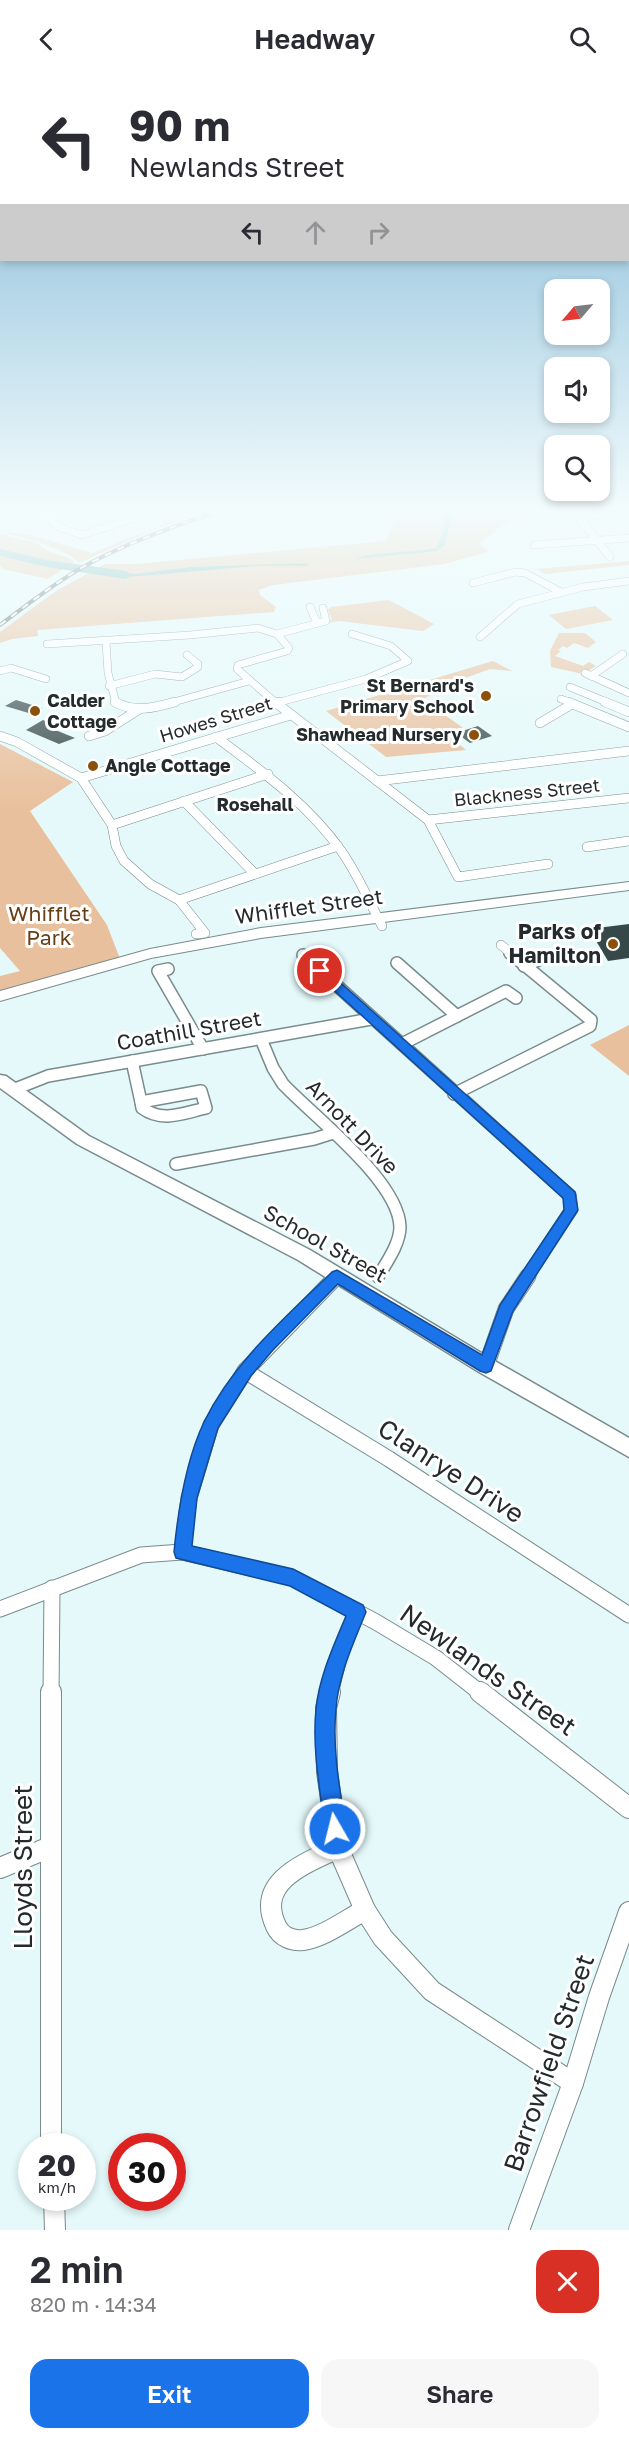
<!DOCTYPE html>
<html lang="en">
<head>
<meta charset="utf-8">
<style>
	body { margin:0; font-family:"Golos Text",sans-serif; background:#f7f7f7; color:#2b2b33; height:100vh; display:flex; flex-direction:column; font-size:22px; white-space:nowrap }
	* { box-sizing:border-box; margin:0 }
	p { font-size:20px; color:#7c7c81 }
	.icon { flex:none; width:33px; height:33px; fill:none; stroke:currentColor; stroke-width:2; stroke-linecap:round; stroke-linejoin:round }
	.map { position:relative; height:2152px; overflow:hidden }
	.details { display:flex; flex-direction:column; background:#fff; flex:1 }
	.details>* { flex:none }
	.banner { position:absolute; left:0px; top:0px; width:630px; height:183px; box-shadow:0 3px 9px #0003; background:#fff; color:#2b2b33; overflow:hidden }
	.needle { width:39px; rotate:242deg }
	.buttons { position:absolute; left:544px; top:201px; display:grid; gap:12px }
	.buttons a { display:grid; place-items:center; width:66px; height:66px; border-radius:12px; background:#fff; box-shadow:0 3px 9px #0003; font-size:30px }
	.speed { position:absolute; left:18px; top:2055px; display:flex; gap:12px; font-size:30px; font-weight:700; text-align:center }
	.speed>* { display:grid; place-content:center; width:78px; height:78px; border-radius:50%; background:#fff; box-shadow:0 3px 9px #0003; line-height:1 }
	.speed small { font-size:15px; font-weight:400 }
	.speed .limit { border:9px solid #d22; background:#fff; color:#111 }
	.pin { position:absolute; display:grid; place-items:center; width:51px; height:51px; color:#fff; margin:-26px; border:3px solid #fff; border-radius:50%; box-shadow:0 2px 6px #0007 }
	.me { position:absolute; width:66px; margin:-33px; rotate:352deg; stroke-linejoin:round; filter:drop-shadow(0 0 4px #0008) }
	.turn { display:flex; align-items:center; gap:21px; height:126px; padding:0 30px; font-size:27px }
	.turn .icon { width:78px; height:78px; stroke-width:2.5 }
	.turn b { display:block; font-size:42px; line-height:51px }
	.lanes { display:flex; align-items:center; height:57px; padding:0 30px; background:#0003; justify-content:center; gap:30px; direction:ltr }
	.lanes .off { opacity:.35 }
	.round { display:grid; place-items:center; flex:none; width:63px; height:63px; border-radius:18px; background:#f7f7f7 }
	.summary { display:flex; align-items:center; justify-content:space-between; height:102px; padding:0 30px }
	h1 { font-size:36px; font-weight:600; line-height:45px }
	.cta { display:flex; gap:12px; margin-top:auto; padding:12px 30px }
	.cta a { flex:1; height:69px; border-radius:18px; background:#1a73e8; color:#fff; font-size:24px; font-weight:600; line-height:69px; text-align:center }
	.cta a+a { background:#f7f7f7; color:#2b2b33 }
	header { display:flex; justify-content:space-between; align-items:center; height:78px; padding:0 30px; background:#fff; font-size:27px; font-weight:600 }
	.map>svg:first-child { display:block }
	.green { fill:#e9c09d }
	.water { fill:#6db0b3 }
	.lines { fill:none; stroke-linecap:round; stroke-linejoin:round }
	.river { fill:#6db0b3; fill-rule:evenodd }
	.building { fill:#374848 }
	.street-far4-casing { stroke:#798b8c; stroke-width:8 }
	.street-far3-casing { stroke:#798b8c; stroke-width:10 }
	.street-far2-casing { stroke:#798b8c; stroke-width:14 }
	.street-far1-casing { stroke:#798b8c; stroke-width:17 }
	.street-casing { stroke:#798b8c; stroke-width:22 }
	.secondary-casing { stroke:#798b8c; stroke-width:3 }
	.primary-casing { stroke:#798b8c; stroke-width:2 }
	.street-far4 { stroke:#fff; stroke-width:7 }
	.street-far3 { stroke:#fff; stroke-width:9 }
	.street-far2 { stroke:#fff; stroke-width:11 }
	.street-far1 { stroke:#fff; stroke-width:15 }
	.street { stroke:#fff; stroke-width:20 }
	.secondary { fill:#fff; fill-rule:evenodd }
	.primary { fill:#fff; fill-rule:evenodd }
	.rail-casing { stroke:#5d6869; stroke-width:4 }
	.rail { stroke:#fff; stroke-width:2; stroke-dasharray:7; stroke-linecap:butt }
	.route { fill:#1a73e8; stroke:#114b97; stroke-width:1.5 }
	.poi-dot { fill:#8b510b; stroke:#fff; stroke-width:2 }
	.labels { text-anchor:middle; stroke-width:6; stroke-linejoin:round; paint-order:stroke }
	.far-poi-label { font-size:18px; font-weight:bold; fill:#242b2c; stroke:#fff; text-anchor:end }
	.far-street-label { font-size:18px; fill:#242b2c; stroke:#fff }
	.far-neighbourhood-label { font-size:18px; font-weight:bold; fill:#242b2c; stroke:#fff }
	.street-label { font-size:21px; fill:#242b2c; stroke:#fff }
	.park-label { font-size:21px; fill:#673f15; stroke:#fff }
	.poi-label { font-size:21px; font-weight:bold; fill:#242b2c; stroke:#fff; text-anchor:end }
	.near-street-label { font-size:26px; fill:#242b2c; stroke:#fff }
</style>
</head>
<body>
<header><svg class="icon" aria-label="back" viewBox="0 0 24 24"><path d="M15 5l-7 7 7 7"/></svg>Headway<svg class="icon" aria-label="search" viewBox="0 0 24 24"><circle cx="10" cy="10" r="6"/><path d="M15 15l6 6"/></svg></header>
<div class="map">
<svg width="629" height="2152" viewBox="0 0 629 2152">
	<rect width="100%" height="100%" fill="#e5f9fa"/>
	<g class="green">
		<path d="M205,430H217L158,450L79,485C69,472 24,460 6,455L9,454L31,457L92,475Z"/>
		<path d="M410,430H548L509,443L479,465L488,474L444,486L273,507L259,512L260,517L276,529L274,534L37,552L38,558L12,561L0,565V554L56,513L105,486H137L385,463L394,445Z"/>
		<path d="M0,456L37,465L50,474L69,480L74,484L48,501L3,491L0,488Z"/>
		<path d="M629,483V487L545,496L536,491Z"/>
		<path d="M389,522L434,546L423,553L339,543L328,545L332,541L328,532L331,529Z"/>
		<path d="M595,528L613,542L566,551L549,537Z"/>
		<path d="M559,555H585L596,564L588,570L574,565L567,570L563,568L558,572L561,573L555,578L583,588L589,584L596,588L583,596L551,589L550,573Z"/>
		<path d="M493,583L512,593L490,591L457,603L423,621L463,650L445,655L466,672L386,679L326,633Z"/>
		<path d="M0,666L73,704L30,733L107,847L120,881L0,913V898L20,893L0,870Z"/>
		<path d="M629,947V998L590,967Z"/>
	</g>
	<g class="water">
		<path d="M463,430L452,441L445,464L446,466L437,473L356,481C367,474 418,474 436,470L442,458L446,438L453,431Z"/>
		<path d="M307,485L309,488H257L140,498L115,499L96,496L100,492L134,496L192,489Z"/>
	</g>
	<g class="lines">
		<path class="river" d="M0,471L47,482L126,493L132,497L126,501L47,489L0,478Z"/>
	</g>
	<g class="building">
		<path d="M16,622L42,630L32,636L5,628Z"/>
		<path d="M43,642L53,646L48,649L75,660L59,666L26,652Z"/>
		<path d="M478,648L492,658L470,665L456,655Z"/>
		<path d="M629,846V880L608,883L589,851Z"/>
	</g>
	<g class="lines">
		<defs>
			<g id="street-far4">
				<path d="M34,430L59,449L82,457L165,430"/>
				<path d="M9,438L36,431"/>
				<path d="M45,439L84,430"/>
				<path d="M534,467L629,460"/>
				<path d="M610,479L581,442L588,438L629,435"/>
				<path d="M473,505L515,494L525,495L561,514"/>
				<path d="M310,529L317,545"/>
				<path d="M277,556L326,543L323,530"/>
				<path d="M480,559L518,526L583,509L629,503"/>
				<path d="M106,564L108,595L116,625"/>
				<path d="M47,566L190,557L258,550L277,556L289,570L287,573L238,587L237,591L276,625"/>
				<path d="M0,593L11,590L46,601"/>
				<path d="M585,595L629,615"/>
				<path d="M591,598L623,576"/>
				<path d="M109,608L155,596L182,599L198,589V586L187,577"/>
				<path d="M570,609L609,625"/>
				<path d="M561,621L572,625"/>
				<path d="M170,625L249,603"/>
				<path d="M276,625L366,601L408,583L391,568L352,556"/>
			</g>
			<g id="street-far3">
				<path d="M115,624C134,635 154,630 175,624"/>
				<path d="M275,624L428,742L458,799L548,786"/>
				<path d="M568,624L629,649"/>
				<path d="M605,624L629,634"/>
				<path d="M276,625L280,624"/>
				<path d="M540,645L572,626"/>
				<path d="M0,658L17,664L81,700L112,747L116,768L124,783L150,806L179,822L205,855L196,856"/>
				<path d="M89,658L105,653L138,632"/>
				<path d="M216,659C262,693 309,727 342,774C358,797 369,823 382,848"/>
				<path d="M81,700L291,637"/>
				<path d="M377,703L629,673"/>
				<path d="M184,723L255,796"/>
				<path d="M428,742L629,720"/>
				<path d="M112,747L268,696"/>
				<path d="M587,769L629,763"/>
				<path d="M179,822L338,768"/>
				<path d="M501,867L512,876"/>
			</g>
			<g id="street-far2">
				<path d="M303,877L570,1118L571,1132L527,1199"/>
				<path d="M397,885L457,938"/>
				<path d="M524,888L543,880"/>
				<path d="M168,891L158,893L203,971"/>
				<path d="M261,961L273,990L283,1006C314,1039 399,1103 400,1149C400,1166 386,1185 378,1199"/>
				<path d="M402,966L506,913L516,920"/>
				<path d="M132,983L141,1024"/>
				<path d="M15,1011L48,998L371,941"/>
				<path d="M201,1013L206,1030C184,1035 162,1045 142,1030L141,1024Z"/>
				<path d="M454,1016L590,948L591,942L510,875"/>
				<path d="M176,1086L314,1061L333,1055"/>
			</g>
			<g id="street-far1">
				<path d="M486,1288L506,1231L528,1198"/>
				<path d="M245,1293L389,1381L629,1537"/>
				<path d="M182,1474L189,1420L211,1347L245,1293L337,1198"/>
				<path d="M0,1531L141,1477L182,1474L293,1500L376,1544L436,1580L482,1616"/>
				<path d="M51,1616L52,1510"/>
				<path d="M330,1616L340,1575L357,1534"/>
			</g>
			<g id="street">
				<path d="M330,1614L326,1630L327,1694L338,1770L365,1832L383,1860L432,1913L573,2005"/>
				<path d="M480,1614L629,1730"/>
				<path d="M338,1770C306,1785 255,1803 276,1848C281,1859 292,1863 303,1862C324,1859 346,1842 365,1832"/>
				<path d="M0,1790L50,1769"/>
				<path d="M51,2068V1614"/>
				<path d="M54,2120L55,2152"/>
				<path d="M519,2152L573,2005L599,1919L629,1834"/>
			</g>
			<path id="secondary" d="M0,997L6,998L89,1058L310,1172L493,1282L629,1360V1379L479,1294L298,1182L77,1066L0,1010Z"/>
			<path id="primary" d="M629,804V812L261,860L151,880L0,923V913L150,871L261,850Z"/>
		</defs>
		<use href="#street-far4" class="street-far4-casing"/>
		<use href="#street-far3" class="street-far3-casing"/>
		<use href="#street-far2" class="street-far2-casing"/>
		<use href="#street-far1" class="street-far1-casing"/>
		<use href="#street" class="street-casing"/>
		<use href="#secondary" class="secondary-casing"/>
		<use href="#primary" class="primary-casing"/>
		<use href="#street-far4" class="street-far4"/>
		<use href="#street-far3" class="street-far3"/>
		<use href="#street-far2" class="street-far2"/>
		<use href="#street-far1" class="street-far1"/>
		<use href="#street" class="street"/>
		<use href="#secondary" class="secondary"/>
		<use href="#primary" class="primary"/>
		<defs>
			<path id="rail" d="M0,547C27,527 53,506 83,489C128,464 178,447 227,430"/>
		</defs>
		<use href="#rail" class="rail-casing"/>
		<use href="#rail" class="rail"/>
	</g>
	<linearGradient id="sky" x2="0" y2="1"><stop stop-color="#77b2d3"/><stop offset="0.59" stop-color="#f3fcfd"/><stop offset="1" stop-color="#f3fcfd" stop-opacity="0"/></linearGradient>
	<rect width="629" height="732" fill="url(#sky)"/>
	<path class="route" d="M320,889L324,890L575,1114L578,1132L513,1233L491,1293L486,1295L480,1293L338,1206L273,1272L251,1298L218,1350L197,1420L192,1468L293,1491L363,1527L366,1534C354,1564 338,1598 336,1631C332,1671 340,1712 346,1751L343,1758L335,1761L328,1758L325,1751C320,1712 312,1670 316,1631C319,1599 334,1567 346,1538L290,1508L176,1480L174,1474C178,1432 186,1382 204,1344C233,1284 285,1240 332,1194L337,1192L482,1277L500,1227L564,1132L563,1120L316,896L314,893Z"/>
	<g class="poi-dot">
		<circle cx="486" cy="618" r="6"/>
		<circle cx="35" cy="633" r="6"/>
		<circle cx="474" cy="657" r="6"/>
		<circle cx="93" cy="688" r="6"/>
		<circle cx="613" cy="866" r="6"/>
	</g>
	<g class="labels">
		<g class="far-poi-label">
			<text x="474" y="614">St Bernard's<tspan x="474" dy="21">Primary School</tspan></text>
			<text x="47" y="629" text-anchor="start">Calder<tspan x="47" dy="21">Cottage</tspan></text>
			<text x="462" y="663">Shawhead Nursery</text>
			<text x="105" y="694" text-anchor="start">Angle Cottage</text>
		</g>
		<g class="far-street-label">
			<text transform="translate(216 642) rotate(-17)" y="6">Howes Street</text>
			<text transform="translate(527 715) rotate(-6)" y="6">Blackness Street</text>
		</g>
		<g class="far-neighbourhood-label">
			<text x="255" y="733">Rosehall</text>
		</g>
		<g class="street-label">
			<text transform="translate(309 829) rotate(-8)" y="7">Whifflet Street</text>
			<text transform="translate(189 953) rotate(-10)" y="7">Coathill Street</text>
			<text transform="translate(352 1049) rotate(46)" y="7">Arnott Drive</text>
			<text transform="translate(325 1166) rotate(29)" y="7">School Street</text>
		</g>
		<g class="park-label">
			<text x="49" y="843">Whifflet<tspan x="49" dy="24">Park</tspan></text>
		</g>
		<g class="poi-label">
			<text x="601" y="861">Parks of<tspan x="601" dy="24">Hamilton</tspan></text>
		</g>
		<g class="near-street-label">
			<text transform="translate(451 1393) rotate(33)" y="9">Clanrye Drive</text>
			<text transform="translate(488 1592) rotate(35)" y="9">Newlands Street</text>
			<text transform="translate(23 1789) rotate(-90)" y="9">Lloyds Street</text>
			<text transform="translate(549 1985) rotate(-71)" y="9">Barrowfield Street</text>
		</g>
	</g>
</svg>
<div class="buttons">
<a><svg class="needle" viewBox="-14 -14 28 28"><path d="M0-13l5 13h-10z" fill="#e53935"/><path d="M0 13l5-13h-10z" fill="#7c7c81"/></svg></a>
<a><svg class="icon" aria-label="sound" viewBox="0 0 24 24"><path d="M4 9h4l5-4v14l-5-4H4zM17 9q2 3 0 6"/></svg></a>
<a><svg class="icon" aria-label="search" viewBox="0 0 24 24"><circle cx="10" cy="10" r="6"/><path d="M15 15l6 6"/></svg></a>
</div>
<div class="speed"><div>20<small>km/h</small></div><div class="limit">30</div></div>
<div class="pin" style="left:320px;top:893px;background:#d93025"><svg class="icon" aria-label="arrive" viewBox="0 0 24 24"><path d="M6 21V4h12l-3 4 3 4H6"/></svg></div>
<svg class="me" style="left:335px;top:1751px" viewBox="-20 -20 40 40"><circle r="17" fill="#1a73e8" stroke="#fff" stroke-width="3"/><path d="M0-11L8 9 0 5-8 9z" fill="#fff"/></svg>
<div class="banner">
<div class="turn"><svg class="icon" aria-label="left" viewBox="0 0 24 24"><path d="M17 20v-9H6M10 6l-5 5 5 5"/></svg><div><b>90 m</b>Newlands Street</div></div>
<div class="lanes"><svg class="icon" aria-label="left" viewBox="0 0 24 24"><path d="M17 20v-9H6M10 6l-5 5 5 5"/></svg><svg class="icon off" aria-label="ahead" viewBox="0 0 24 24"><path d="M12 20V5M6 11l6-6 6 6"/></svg><svg class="icon off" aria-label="right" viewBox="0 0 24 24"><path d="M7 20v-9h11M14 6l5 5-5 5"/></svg></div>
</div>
</div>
<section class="details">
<div class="summary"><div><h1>2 min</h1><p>820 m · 14:34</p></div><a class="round" style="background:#d93025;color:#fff"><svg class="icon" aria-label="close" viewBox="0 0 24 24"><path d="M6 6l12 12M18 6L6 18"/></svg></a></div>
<div class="cta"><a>Exit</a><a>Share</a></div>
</section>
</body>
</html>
